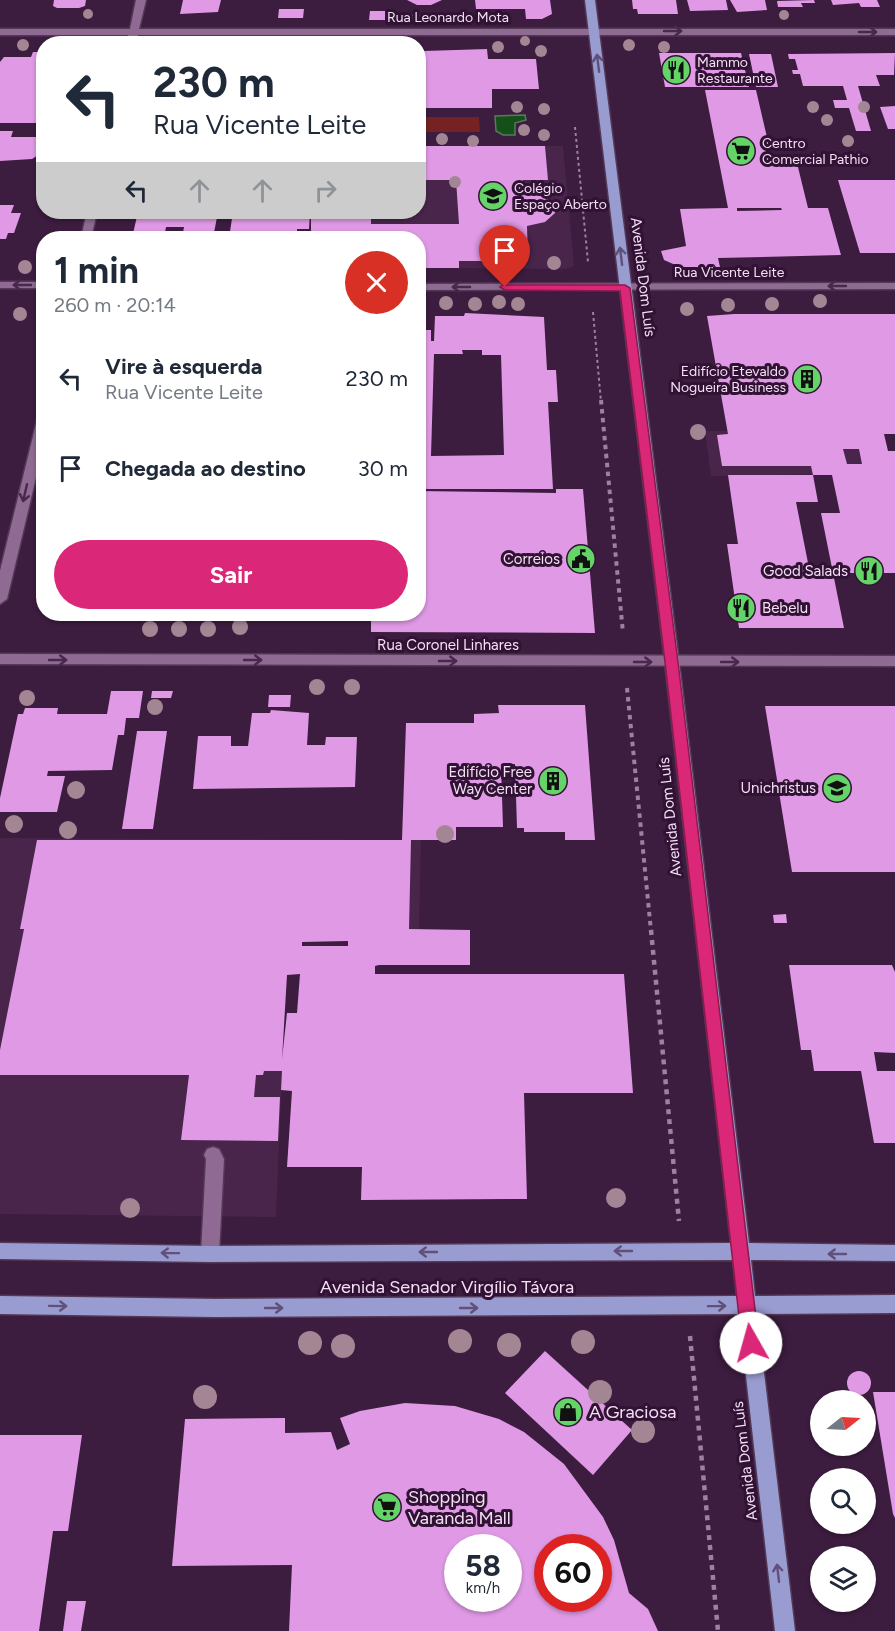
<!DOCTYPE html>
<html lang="pt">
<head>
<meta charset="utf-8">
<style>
	body { margin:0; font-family:Figtree,sans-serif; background:#f2f2f3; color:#1f2937; height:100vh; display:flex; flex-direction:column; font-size:22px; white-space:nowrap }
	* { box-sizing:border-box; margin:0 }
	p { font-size:20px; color:#747a83 }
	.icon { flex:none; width:33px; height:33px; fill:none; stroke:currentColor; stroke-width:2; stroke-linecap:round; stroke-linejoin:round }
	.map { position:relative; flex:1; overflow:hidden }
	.panel { position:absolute; left:36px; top:231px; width:390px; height:390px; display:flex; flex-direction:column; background:#fff; border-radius:24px; box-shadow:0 2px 4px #0004 }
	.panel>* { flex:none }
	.guide { position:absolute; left:36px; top:36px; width:390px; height:183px; border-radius:24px; box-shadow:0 2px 4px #0004; background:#fff; color:#1f2937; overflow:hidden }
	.needle { width:39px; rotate:72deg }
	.buttons { position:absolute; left:810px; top:1390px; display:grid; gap:12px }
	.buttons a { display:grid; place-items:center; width:66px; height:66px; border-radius:50%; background:#fff; box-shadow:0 2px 4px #0004; font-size:30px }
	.speed { position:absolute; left:444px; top:1534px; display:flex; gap:12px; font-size:30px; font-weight:700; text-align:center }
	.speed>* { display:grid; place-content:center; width:78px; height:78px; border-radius:50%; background:#fff; box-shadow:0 2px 4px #0004; line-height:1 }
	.speed small { font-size:15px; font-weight:400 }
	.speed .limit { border:9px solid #d22; background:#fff; color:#111 }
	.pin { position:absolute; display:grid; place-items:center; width:51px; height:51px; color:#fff; margin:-62px -26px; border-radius:50% 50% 50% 0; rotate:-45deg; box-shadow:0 0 6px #0007 }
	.pin .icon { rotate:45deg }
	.me { position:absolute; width:66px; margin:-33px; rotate:353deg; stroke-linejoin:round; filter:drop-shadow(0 0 4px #0008) }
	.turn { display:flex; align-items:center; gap:21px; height:126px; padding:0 18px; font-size:27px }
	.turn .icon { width:78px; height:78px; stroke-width:2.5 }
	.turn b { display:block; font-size:42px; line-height:51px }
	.lanes { display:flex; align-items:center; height:57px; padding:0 18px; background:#0003; justify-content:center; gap:30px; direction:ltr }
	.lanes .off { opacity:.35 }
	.round { display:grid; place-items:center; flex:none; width:63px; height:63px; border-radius:32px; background:#f2f2f3 }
	.summary { display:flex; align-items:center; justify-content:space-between; height:102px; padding:0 18px }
	h1 { font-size:36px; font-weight:700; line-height:45px }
	.cta { display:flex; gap:12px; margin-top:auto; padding:12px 18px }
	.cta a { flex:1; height:69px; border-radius:36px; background:#db2777; color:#fff; font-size:24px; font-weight:700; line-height:69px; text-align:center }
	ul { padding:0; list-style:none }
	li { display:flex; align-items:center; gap:18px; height:90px; padding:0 18px }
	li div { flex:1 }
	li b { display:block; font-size:22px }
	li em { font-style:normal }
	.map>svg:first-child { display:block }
</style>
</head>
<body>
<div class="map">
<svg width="895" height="1631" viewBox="0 0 895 1631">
	<rect width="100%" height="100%" fill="#3c1c3f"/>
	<g fill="#49254c">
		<polygon points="419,146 563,146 574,266 565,269 419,268 418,238 370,238 371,212 418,212"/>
		<polygon points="705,431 882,431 894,473 711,476"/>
		<polygon points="0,838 421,840 419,932 288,932 276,1217 0,1214"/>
	</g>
	<polygon fill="#742222" points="424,117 479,117 480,132 424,132"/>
	<polygon fill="#154f19" stroke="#587a5b" stroke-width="1.5" points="525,115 526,120 515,123 515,135 503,135 496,131 495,116"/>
	<g fill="#df99e5" fill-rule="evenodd">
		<polygon points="54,0 86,0 85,6 79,8 57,8 53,6"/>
		<polygon points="183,0 221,0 218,12 180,14"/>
		<polygon points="407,0 442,0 431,5 417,5"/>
		<polygon points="475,0 550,0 552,14 542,19 526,19 525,9 476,9"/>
		<polygon points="632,0 676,0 678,14 638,14 637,9 633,9"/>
		<polygon points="687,0 726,0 728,10 690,11"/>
		<polygon points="730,0 765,0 767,10 737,12"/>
		<polygon points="814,0 815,3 801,3 803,7 778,7 777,1"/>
		<polygon points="831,0 877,0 880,7 861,7 859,3 833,5"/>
		<polygon points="279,9 304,9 303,18 278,18"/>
		<polygon points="370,11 385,11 385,20 369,20"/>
		<polygon points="487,49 488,59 536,59 539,89 492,89 492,108 418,108 418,62 423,62 424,51"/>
		<polygon points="33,52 44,52 44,123 0,123 0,62 4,57 31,57"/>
		<polygon points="659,53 741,53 749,87 665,87"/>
		<polygon points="895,53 894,75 876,75 880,86 858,86 871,131 856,131 849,108 835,108 833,100 847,100 843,86 803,86 800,74 793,74 792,70 798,70 795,59 789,59 788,54"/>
		<polygon points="749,54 771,54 778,87 756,87"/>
		<path d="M705,90H756L769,146H765L767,155H795L808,208H828L841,255L718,258L720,267H680L664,260L661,251L686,246L680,209L728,208ZM737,208H781L782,210L737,211Z"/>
		<polygon points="895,106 895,129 888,129 880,107"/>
		<polygon points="0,131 13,131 11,137 43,137 43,152 32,159 0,161"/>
		<polygon points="418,146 545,146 548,180 523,180 524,193 546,197 555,205 555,213 545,222 527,226 528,261 459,261 459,268 418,268 418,238 311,238 311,212 371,212 371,224 459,224 456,180 423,180 423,172 418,172"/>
		<polygon points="838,180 895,180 895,253 860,253"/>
		<polygon points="0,205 14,205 11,213 21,213 14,233 8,233 6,239 0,239"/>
		<polygon points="138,212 218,212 213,238 182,238 184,227 166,227 164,238 132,238"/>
		<polygon points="233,212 310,212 309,229 297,229 297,238 229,238"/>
		<path d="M465,313L544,317L547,370H556L558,402H548L553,489H418V330H431V341H434L435,316H464ZM462,350H482V355H501L504,455L431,456L434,354H463Z"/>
		<path d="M734,314H895V434H884L888,451H895V573H833L821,513H840L832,475H813L811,466H722L717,435L728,434L707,316ZM843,449H859L862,464H847Z"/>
		<polygon points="728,475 813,475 818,502 796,502 810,573 833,573 844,628 739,628 727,544 738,544"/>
		<polygon points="556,489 583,489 595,633 371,632 371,614 418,614 418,491 556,493"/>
		<polygon points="111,691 143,691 139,718 126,718 124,735 118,735 112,770 48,771 47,776 65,776 57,812 0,812 0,798 18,714 23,714 25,708 58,708 57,714 107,714"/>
		<polygon points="152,691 173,691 171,698 151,698"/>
		<polygon points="269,695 291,695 290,707 268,707"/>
		<path d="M498,705H585L595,840H565V832H524V828H517L515,764H501L503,827H456V840H411L409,929L470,930V965H379L375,966V974H624L633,1093H524L527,1199L361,1200L362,1167H287L292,1091L281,1090L282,1071H264L263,1075H256L254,1097H280L278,1141L181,1140L189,1075H0V1050L24,929H20L37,840H402L406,723H474V714L499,713ZM348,941V946H302V942ZM300,974L297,1013H287L282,1059L287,975Z"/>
		<polygon points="765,706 895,706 895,872 792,872"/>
		<polygon points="271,710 309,713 307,745 325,745 326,737 357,737 355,787 193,789 198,736 231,736 231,746 248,746 252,713 270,713"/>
		<polygon points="137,731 167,731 153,829 122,829"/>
		<polygon points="786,914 787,923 774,923 773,915"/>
		<polygon points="789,965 892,965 895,972 895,1053 874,1052 877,1071 895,1071 895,1143 874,1143 861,1071 814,1071 811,1050 801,1050"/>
		<polygon points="545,1351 632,1430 593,1475 505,1393"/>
		<circle cx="859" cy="1383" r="12"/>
		<polygon points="873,1392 895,1392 895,1518 893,1514"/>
		<path d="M405,1403L455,1406L499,1419L524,1432L564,1464L603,1517L614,1540L629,1593L648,1609L658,1631H289L292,1565L172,1566L185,1419L285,1418V1433L331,1432L337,1450L350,1444L340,1418L360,1411ZM458,1548H508V1599H458ZM548,1548H598V1599H548Z"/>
		<polygon points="0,1435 82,1435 68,1531 53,1531 39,1631 0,1631"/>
		<polygon points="67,1601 86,1601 81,1631 63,1631"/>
	</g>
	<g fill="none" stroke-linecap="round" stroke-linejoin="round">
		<g stroke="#543957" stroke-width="3">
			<polygon id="service" points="213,1147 219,1149 224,1159 219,1254 216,1260 210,1262 204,1260 201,1254 206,1159 204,1155 207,1149"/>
		</g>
		<g stroke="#543957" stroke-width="3">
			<g id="minor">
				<polygon points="136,0 146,0 139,29 895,29 895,35 138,35 136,44 126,44 128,35 0,35 0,29 130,29"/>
				<polygon points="87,212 97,212 91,238 81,238"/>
				<rect x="0" y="282" width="44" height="6"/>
				<polygon points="895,283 895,289 418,290 418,284"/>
				<polygon points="44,412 44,444 7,599 0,604 0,571 38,416"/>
				<polygon points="0,654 895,656 895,666 0,664"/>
			</g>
		</g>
		<g stroke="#543957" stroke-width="3">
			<polygon id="primary" points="585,0 595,0 679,662 749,1243 895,1245 895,1261 751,1260 755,1296 895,1295 895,1313 757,1314 795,1631 775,1631 739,1314 215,1317 0,1314 0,1296 215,1299 737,1296 733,1260 210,1262 0,1259 0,1243 210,1246 731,1243 665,662"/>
		</g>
		<g stroke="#9c829e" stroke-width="2" stroke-dasharray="3 3" stroke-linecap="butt">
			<polyline points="575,127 588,262"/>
			<polyline points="593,312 601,402"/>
		</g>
		<g stroke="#9c829e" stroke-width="4" stroke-dasharray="4.5 4.5" stroke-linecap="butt">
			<polyline points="601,400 623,633"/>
			<polyline points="627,688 651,931"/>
		</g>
		<g stroke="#9c829e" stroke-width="4.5" stroke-dasharray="5 5" stroke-linecap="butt">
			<polyline points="651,930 679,1221"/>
			<polyline points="690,1336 718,1631"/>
		</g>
		<use href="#service" fill="#8f6a92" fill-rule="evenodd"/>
		<use href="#minor" fill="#8f6a92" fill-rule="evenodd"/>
		<use href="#primary" fill="#999cd0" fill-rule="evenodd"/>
	</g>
	<g fill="#a38593">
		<circle cx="88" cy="14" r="5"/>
		<circle cx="784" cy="15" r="5"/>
		<circle cx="416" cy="18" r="5"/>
		<circle cx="439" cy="18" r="5"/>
		<circle cx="525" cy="41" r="5"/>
		<circle cx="23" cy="45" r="6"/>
		<circle cx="629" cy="45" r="6"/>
		<circle cx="498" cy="47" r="6"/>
		<circle cx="664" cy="47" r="6"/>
		<circle cx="541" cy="51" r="6"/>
		<circle cx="517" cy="107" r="6"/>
		<circle cx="813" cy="107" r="6"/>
		<circle cx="864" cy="107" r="6"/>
		<circle cx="544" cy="109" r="6"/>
		<circle cx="827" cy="120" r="6"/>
		<circle cx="524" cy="130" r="6"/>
		<circle cx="544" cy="135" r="6"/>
		<circle cx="442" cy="139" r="6"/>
		<circle cx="473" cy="141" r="6"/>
		<circle cx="848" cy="141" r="6"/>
		<circle cx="455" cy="182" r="6"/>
		<circle cx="554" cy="263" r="7"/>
		<circle cx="25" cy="267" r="7"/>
		<circle cx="820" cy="301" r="7"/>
		<circle cx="499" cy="302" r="7"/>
		<circle cx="446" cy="303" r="7"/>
		<circle cx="475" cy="304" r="7"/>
		<circle cx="518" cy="304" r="7"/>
		<circle cx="772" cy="304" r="7"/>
		<circle cx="728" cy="305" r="7"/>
		<circle cx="687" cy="309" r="7"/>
		<circle cx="20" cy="314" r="7"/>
		<circle cx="698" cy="432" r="8"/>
		<circle cx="240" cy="627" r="8"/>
		<circle cx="150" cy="629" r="8"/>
		<circle cx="179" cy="629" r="8"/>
		<circle cx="208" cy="629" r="8"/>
		<circle cx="317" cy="687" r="8"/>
		<circle cx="352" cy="687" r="8"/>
		<circle cx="27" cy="698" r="8"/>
		<circle cx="155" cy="707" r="8"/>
		<circle cx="76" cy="790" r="9"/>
		<circle cx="14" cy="824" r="9"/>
		<circle cx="68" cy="830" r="9"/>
		<circle cx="445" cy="834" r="9"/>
		<circle cx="616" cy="1198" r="10"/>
		<circle cx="130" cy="1208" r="10"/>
		<circle cx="460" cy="1341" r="12"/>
		<circle cx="583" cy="1342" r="12"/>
		<circle cx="310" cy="1343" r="12"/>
		<circle cx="509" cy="1345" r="12"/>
		<circle cx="343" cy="1346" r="12"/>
		<circle cx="600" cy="1392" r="12"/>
		<circle cx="205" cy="1397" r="12"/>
		<circle cx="643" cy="1431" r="12"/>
	</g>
	<defs><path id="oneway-shaft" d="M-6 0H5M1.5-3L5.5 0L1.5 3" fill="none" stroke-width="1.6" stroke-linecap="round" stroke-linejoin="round" transform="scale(1.5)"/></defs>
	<g stroke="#48284c">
		<use href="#oneway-shaft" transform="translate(673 31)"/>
		<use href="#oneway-shaft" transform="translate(868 32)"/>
		<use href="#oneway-shaft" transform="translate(22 285) rotate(-180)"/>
		<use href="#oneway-shaft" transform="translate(837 286) rotate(180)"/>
		<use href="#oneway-shaft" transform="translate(461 287) rotate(-180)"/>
		<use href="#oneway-shaft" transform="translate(25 493) rotate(103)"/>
		<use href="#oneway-shaft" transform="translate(58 660)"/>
		<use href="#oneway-shaft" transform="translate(253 660)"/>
		<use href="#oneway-shaft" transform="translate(448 661)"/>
		<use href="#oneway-shaft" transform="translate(643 662)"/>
		<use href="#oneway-shaft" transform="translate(730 662)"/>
	</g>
	<g stroke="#60507a">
		<use href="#oneway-shaft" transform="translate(598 63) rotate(-97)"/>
		<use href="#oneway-shaft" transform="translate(621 256) rotate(-97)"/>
		<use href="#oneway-shaft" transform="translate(623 1251) rotate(180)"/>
		<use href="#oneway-shaft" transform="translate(428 1252) rotate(180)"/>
		<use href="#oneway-shaft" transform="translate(170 1253) rotate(-179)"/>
		<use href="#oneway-shaft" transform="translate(837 1254) rotate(180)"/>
		<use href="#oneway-shaft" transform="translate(58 1306) rotate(1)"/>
		<use href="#oneway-shaft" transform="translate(717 1306) rotate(-1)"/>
		<use href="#oneway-shaft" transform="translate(274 1308)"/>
		<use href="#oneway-shaft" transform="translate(469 1308)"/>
		<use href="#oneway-shaft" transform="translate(778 1573) rotate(-97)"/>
	</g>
	<polygon fill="#db2777" stroke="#8e194d" stroke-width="1.5" points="502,285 625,285 630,288 678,662 759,1343 757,1349 751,1351 745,1349 742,1343 665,662 620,291 505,290 500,287"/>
	<defs>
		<g id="restaurant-disc" transform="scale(1.5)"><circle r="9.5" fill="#64d468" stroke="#311234"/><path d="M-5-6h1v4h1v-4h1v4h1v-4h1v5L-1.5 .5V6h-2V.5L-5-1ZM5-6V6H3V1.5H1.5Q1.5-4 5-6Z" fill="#111"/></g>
		<g id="supermarket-disc" transform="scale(1.5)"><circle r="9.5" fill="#64d468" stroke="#311234"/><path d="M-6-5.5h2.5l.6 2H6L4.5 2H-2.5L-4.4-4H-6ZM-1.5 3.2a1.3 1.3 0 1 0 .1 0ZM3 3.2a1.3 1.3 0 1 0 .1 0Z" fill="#111"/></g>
		<g id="school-disc" transform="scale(1.5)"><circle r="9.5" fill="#64d468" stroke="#311234"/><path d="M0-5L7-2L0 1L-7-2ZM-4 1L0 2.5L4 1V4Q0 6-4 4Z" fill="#111"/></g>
		<g id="building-disc" transform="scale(1.5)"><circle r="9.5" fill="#64d468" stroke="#311234"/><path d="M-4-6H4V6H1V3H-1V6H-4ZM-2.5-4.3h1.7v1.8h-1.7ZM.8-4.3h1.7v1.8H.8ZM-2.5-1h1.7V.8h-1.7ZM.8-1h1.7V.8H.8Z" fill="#111"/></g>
		<g id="civic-disc" transform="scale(1.5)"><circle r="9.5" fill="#64d468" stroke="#311234"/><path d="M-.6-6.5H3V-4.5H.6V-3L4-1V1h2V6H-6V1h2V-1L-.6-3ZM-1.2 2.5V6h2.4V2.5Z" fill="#111"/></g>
		<g id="university-disc" transform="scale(1.5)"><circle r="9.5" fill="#64d468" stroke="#311234"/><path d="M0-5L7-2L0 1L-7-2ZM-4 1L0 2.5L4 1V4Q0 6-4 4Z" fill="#111"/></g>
		<g id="shop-disc" transform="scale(1.5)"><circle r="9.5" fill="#64d468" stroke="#311234"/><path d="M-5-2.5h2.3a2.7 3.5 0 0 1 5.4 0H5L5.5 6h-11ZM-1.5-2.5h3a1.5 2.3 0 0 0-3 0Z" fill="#111"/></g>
	</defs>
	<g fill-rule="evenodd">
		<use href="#restaurant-disc" x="676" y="70"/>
		<use href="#supermarket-disc" x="741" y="151"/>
		<use href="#school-disc" x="493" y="196"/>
		<use href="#building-disc" x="807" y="379"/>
		<use href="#civic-disc" x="581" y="559"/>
		<use href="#restaurant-disc" x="869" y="571"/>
		<use href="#restaurant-disc" x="741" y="608"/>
		<use href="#building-disc" x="553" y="781"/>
		<use href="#university-disc" x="837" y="788"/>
		<use href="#shop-disc" x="568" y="1412"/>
		<use href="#supermarket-disc" x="387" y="1507"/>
	</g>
	<g text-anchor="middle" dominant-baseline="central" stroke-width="6" stroke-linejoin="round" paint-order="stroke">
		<g font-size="14" fill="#f4dff5" stroke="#311234">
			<text x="448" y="17">Rua Leonardo Mota</text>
			<text x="729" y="272">Rua Vicente Leite</text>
		</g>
		<g font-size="14" fill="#f4dff5" stroke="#311234" text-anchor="start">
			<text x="697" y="62">Mammo<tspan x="697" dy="16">Restaurante</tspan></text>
			<text x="762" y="143">Centro<tspan x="762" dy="16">Comercial Pathio</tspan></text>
			<text x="514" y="188">Colégio<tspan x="514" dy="16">Espaço Aberto</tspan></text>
			<text x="786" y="371" text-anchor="end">Edifício Etevaldo<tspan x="786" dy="16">Nogueira Business</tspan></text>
		</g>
		<g font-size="15" fill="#f4dff5" stroke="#311234">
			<text transform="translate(643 277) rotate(83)">Avenida Dom Luís</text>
			<text x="448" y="645">Rua Coronel Linhares</text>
			<text transform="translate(670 817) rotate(-96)">Avenida Dom Luís</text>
			<text transform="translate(745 1461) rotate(-97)">Avenida Dom Luís</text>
		</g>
		<g font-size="15" fill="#f4dff5" stroke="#311234" text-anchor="end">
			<text x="560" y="559">Correios</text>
			<text x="848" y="571">Good Salads</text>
			<text x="762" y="608" text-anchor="start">Bebelu</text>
			<text x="532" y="772">Edifício Free<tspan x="532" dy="17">Way Center</tspan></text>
			<text x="816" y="788">Unichristus</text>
		</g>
		<g font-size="18" fill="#f4dff5" stroke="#311234">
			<text x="447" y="1287">Avenida Senador Virgílio Távora</text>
		</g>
		<g font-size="18" fill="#f4dff5" stroke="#311234" text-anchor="start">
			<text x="589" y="1412">A Graciosa</text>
			<text x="408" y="1497">Shopping<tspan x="408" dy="21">Varanda Mall</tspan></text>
		</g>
	</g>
</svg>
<div class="buttons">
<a><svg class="needle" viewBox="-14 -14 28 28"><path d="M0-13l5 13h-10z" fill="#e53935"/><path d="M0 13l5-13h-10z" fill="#747a83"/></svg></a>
<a><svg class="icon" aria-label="search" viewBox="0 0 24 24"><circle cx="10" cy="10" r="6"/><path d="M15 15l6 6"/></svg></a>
<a><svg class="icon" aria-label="layers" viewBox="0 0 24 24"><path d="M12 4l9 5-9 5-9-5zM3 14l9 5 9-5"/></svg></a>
</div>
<div class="speed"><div>58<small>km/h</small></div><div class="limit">60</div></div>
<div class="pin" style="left:505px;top:287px;background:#d93025"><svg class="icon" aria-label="arrive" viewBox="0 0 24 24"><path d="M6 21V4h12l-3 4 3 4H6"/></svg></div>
<svg class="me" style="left:751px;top:1343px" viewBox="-20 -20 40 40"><circle r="19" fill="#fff"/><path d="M0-13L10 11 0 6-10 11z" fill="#db2777"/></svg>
<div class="guide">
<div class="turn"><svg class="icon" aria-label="left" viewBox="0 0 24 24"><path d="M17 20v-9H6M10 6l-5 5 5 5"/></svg><div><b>230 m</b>Rua Vicente Leite</div></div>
<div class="lanes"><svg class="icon" aria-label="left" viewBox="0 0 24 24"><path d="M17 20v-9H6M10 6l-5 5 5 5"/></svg><svg class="icon off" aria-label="ahead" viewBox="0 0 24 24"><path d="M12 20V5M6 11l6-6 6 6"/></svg><svg class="icon off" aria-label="ahead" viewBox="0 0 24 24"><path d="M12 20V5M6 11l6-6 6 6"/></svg><svg class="icon off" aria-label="right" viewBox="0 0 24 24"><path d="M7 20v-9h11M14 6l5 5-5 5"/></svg></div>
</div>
<section class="panel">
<div class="summary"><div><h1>1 min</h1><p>260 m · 20:14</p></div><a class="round" style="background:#d93025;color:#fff"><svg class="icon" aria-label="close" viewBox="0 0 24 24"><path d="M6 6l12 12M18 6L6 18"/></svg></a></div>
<ul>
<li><svg class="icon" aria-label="left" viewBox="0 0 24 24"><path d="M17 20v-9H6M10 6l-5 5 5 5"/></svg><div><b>Vire à esquerda</b><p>Rua Vicente Leite</p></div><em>230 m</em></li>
<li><svg class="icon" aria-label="arrive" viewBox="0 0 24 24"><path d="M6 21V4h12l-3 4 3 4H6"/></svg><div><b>Chegada ao destino</b></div><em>30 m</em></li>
</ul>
<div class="cta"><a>Sair</a></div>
</section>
</div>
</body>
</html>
